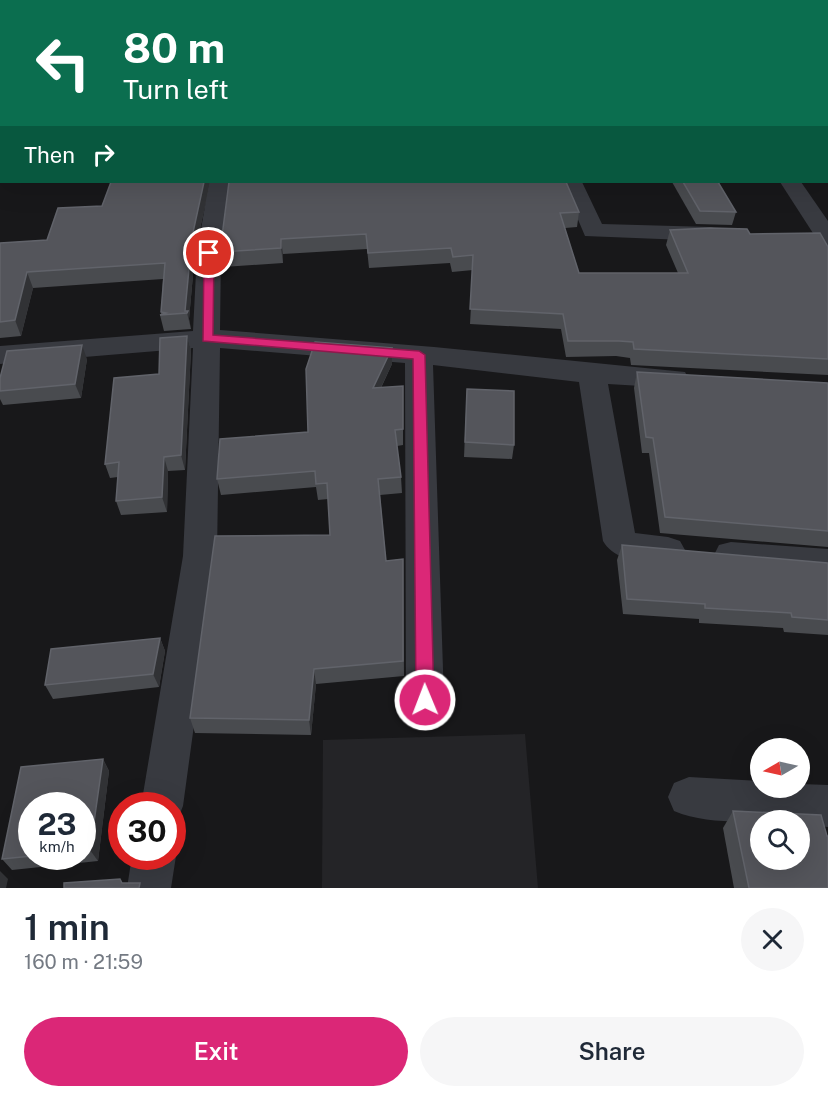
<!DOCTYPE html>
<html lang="en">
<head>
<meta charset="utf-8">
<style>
	body { margin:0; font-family:"Public Sans",sans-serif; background:#f6f6f7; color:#1f2937; height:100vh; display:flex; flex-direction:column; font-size:22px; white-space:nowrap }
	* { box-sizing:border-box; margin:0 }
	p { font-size:20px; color:#747a83 }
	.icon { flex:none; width:33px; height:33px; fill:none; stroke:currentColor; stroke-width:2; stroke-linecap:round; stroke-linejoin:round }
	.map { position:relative; height:888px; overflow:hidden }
	.sheet { display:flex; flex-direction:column; background:#fff; flex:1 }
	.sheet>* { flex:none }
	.hud { position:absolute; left:0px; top:0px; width:828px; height:183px; box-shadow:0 6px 24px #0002; background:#0b6e4f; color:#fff; overflow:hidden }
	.needle { width:39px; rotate:261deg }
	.buttons { position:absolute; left:750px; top:738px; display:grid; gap:12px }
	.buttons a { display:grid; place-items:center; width:60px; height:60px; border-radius:50%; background:#fff; box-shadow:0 6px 24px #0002; font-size:30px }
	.speed { position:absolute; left:18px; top:792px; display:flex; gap:12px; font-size:30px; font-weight:700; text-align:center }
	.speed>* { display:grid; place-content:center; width:78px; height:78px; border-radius:50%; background:#fff; box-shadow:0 6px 24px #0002; line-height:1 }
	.speed small { font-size:15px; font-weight:400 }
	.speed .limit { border:9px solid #d22; background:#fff; color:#111 }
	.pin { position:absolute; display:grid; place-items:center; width:51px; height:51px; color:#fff; margin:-26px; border:3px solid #fff; border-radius:50%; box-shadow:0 2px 6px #0007 }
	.me { position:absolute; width:66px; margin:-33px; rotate:359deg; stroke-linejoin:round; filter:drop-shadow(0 0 4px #0008) }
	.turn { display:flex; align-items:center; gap:21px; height:126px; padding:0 24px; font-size:27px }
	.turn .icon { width:78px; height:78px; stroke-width:2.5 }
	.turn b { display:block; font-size:42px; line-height:51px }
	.then { display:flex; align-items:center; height:57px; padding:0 24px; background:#0003; gap:12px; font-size:22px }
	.round { display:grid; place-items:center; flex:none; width:63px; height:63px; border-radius:32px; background:#f6f6f7 }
	.summary { display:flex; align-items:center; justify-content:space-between; height:102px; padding:0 24px }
	h1 { font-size:36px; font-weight:600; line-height:45px }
	.button { display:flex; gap:12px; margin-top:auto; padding:12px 24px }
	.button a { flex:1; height:69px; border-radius:36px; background:#db2777; color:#fff; font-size:24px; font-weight:600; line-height:69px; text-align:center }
	.button a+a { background:#f6f6f7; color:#1f2937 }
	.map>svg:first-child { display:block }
</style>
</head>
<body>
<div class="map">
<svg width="828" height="888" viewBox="0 0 828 888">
	<rect width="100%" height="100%" fill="#18181a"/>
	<polygon fill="#242427" points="525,734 538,888 322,888 323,740"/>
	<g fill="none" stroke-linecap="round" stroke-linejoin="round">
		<g fill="#383a40" fill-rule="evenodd">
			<path d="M209,182H231L221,253L220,330L434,347L685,372L689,379L685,386L675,388L608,384L635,533L668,537L680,541L685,550L680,559C657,567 616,564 603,541L579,382L433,365L444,700L438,712L425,717L412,712L406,700L405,363L220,348L217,556L183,806L177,821L172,822V806H141L183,556L193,348L0,364V346L193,331L197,253Z"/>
			<polygon points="562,182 582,182 602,224 710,227 718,229 722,234 718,239 710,241 585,236"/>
			<polygon points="780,182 801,182 828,221 828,246 820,244"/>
			<polygon points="731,542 828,549 828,577 731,568 719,565 714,555 719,545"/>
			<path d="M689,777L760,781V788H800V784L828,785V827L800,825V820C761,820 712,827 674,811L668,797L674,783Z"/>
			<polygon points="172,849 176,856 171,888 127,888 132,856 172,856"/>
		</g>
	</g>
	<g fill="#494b4f" fill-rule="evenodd">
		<polygon points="0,0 110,0 109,2 2,2 2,180 0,180"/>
		<polygon points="697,0 828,0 828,182 826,181 826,2 699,2"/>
		<polygon points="111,182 210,182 195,253 189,319 191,329 164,331 160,315 161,315 161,312 163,279 33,288 21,336 0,338 0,243 47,240 102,206"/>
		<polygon points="229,182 579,212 577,227 565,228 579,273 678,273 666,245 670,230 750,234 828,247 828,375 631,365 630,358 616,356 566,357 561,329 470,324 473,270 452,272 450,263 369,268 367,249 283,254 283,263 223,267 220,252"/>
		<polygon points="672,182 718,182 736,212 732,225 696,224"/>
		<polygon points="187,336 191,350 185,470 168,471 167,512 121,515 116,501 118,477 110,478 105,464 159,374"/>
		<polygon points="392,348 392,364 381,388 403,386 403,445 397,446 401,477 402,493 380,495 386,561 403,559 404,676 316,684 311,735 195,733 190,718 330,535 328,499 318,500 316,487 221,495 217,479 308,432"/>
		<polygon points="87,359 81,398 3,405 0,399 0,391"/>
		<polygon points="637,372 828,383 828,547 660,533 649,453 642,453 634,388"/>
		<polygon points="467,389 514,445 512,459 464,457"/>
		<polygon points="622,545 828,563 828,635 784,632 783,628 699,623 699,619 623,614 617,560"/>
		<polygon points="160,638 165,651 159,687 53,699 45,685"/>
		<path d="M103,759L109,771L98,861L12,870L2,859ZM82,806V856H32Z"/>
		<polygon points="733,811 827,836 828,888 734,888 723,828"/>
	</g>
	<g fill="#313235">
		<polygon points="98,0 110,0 109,2 97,2"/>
		<polygon points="204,182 210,182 195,253 189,319 191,329 187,313 185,311 192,237"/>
		<polygon points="281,239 283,254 283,263 281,248"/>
		<polygon points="27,272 33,288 21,336 15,320"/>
		<polygon points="187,336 191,350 185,470 181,455"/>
		<polygon points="82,345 87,359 81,398 75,384"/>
		<polygon points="392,348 392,364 373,404 373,388"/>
		<polygon points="164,457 168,471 167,512 162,497"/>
		<polygon points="160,638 165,651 159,687 153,674"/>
		<polygon points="314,669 316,684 311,735 309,720"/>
		<polygon points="103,759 109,771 98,861 90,850"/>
		<polygon points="0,871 8,879 6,888 0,888"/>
	</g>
	<g fill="#54555b" stroke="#61636a" stroke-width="1.5" fill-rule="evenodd">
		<polygon points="0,0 98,0 97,2 2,2 2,159 0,159"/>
		<polygon points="157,0 604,0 605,2 156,2"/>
		<polygon points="712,0 828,0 828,166 826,167 826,2 714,2"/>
		<polygon points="111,182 204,182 192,237 185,311 188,311 187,313 160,315 166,313 161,312 165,263 27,272 15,320 0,322 0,243 47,240 58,208 102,206"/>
		<polygon points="229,182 566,182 579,212 560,213 579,273 688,273 670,230 711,228 747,229 750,234 820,233 828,247 828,359 634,349 633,342 619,341 568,341 563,314 470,309 473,255 453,257 451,248 368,253 366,234 281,239 281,248 220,252"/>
		<polygon points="683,182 718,182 736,212 700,211"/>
		<polygon points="187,336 181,455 164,457 162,497 116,501 119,462 105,464 114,378 159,374 160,338"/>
		<polygon points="315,342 392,348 373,388 403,386 403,429 395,430 401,477 378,479 386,561 403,559 403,661 314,669 309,720 190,718 215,536 330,535 327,483 316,484 315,471 217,479 220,439 308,432 306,369"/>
		<polygon points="82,345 75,384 0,391 0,378 7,351"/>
		<polygon points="637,372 828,383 828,531 665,517 653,438 646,437"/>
		<polygon points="467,389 514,391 514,445 465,442"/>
		<polygon points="622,545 828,563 828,620 792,617 791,613 705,608 705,604 627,599"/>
		<polygon points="160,638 153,674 45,685 51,649"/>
		<polygon points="103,759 90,850 82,851 82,806 32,806 32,856 2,859 21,767"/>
		<path d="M733,811L821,815L827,836H828V888H749ZM760,820H800V860H760Z"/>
		<polygon points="120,879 122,883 140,883 139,888 64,888 64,883"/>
	</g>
	<polygon fill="#db2777" stroke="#8e194d" stroke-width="1.5" points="209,249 214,253 213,335 419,351 425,355 434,700 431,705 425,708 419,705 416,700 413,359 203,341 204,253"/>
</svg>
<div class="buttons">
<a><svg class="needle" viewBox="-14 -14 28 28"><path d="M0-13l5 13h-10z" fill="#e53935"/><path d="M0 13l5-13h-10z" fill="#747a83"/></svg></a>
<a><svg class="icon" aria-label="search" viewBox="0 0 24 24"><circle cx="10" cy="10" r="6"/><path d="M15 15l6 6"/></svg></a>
</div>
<div class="speed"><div>23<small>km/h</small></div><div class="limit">30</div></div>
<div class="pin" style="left:209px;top:253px;background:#d93025"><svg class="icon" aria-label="arrive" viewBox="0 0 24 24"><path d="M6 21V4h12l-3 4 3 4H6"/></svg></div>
<svg class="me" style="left:425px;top:700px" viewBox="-20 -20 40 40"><circle r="17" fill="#db2777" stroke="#fff" stroke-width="3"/><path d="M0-11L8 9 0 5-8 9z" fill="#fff"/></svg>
<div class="hud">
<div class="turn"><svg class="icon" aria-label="left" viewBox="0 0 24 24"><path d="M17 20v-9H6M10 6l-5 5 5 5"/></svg><div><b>80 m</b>Turn left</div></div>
<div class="then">Then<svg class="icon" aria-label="right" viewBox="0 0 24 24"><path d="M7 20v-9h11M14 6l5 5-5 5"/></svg></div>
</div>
</div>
<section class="sheet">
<div class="summary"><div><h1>1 min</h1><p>160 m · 21:59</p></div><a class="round"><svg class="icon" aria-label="close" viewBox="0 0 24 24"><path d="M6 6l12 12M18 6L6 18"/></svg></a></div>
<div class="button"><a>Exit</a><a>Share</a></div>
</section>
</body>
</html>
